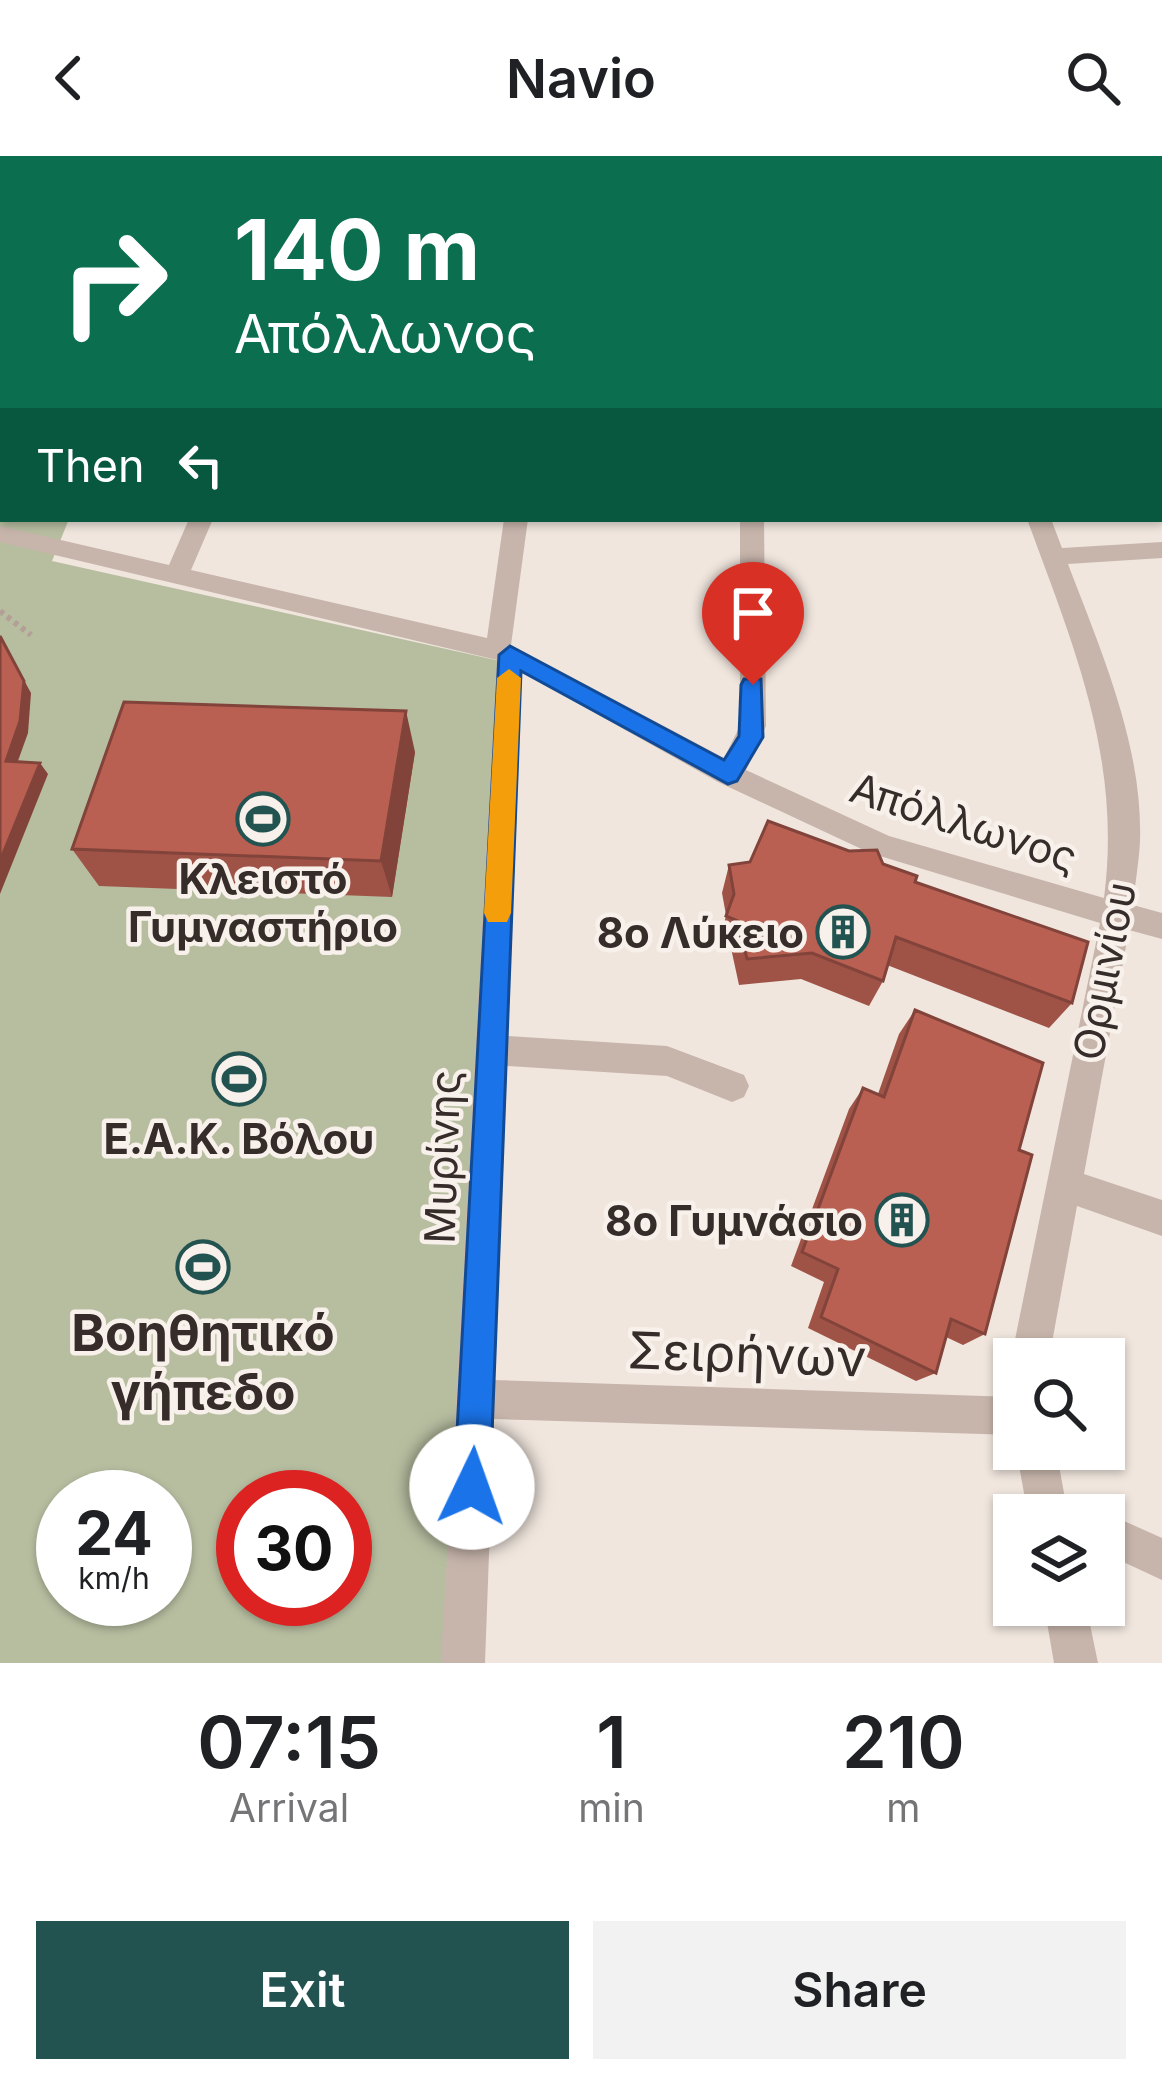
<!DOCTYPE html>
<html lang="en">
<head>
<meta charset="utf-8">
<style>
	body { margin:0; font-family:Inter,sans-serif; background:#f2f2f2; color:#202124; height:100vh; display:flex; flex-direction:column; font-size:45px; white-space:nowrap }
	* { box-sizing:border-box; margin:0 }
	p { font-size:39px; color:#757577 }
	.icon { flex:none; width:66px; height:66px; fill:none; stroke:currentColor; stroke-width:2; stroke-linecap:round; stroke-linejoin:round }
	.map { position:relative; height:1507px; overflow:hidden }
	.details { display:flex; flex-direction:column; background:#fff; flex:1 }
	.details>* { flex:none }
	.banner { position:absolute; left:0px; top:0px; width:1164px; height:366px; box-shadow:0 3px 9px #0004; background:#0b6e4f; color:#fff; overflow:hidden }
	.fabs { position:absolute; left:993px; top:1182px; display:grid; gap:24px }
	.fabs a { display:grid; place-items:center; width:132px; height:132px; border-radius:0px; background:#fff; box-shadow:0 3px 9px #0004; font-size:60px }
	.speed { position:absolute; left:36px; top:1314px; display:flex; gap:24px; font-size:60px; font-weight:700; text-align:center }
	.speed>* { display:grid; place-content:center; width:156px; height:156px; border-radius:50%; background:#fff; box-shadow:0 3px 9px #0004; line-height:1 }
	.speed small { font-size:30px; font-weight:400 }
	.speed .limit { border:18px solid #d22; background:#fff; color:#111 }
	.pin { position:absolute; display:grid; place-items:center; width:102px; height:102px; color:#fff; margin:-123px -51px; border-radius:50% 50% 50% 0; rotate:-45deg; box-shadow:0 0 12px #0007 }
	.pin .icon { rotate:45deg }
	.me { position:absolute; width:132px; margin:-66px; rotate:3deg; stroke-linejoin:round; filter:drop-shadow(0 0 9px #0008) }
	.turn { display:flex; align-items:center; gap:42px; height:252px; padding:0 36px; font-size:54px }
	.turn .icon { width:156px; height:156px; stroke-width:2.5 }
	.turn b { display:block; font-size:84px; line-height:102px }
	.then { display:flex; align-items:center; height:114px; padding:0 36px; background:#0003; gap:24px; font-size:45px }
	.eta { display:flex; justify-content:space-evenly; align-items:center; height:204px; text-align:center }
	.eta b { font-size:72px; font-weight:600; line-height:84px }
	.primary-button { display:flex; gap:24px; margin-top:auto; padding:24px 36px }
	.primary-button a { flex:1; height:138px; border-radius:0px; background:#235351; color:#fff; font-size:48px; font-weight:600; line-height:138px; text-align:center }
	.primary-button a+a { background:#f2f2f2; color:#202124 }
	header { display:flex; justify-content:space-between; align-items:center; height:156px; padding:0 36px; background:#fff; font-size:54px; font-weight:600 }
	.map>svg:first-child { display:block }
</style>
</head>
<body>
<header><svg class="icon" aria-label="back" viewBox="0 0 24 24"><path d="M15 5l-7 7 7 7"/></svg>Navio<svg class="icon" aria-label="search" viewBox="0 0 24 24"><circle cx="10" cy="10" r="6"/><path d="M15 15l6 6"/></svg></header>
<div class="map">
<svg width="1162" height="1507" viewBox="0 0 1162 1507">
	<rect width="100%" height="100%" fill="#f0e6de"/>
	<path fill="#b7bea0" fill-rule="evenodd" d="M0,133L3,363H69L52,405L500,505L447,1507H0ZM63,1341H165V1443H63ZM243,1341H345V1443H243Z"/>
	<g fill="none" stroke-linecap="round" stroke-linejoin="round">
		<polyline stroke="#b39f96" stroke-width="6" stroke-dasharray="4.5 4.5" stroke-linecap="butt" points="0,455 31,479"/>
		<g fill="#c7b5ab" fill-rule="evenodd">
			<rect x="313" y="0" width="16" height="3"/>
			<polygon points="929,0 945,0 946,3 930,3"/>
			<polygon points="1120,0 1136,0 1137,3 1121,3"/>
			<polygon points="1161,99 1162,100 1162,115 1161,114"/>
			<rect x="0" y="120" width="3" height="12"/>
			<rect x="1161" y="194" width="1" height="12"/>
			<path d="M189,363H213L191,414L487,482L504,363H528L511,489L724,602L740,570V363H764L766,570L746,614L889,680L1104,742C1122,603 1074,491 1027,363H1051L1062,392L1162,386V402L1068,408C1101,495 1143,590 1140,685C1139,706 1135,728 1133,749L1162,757V783L1129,774L1084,1018L1162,1044V1080L1077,1050L1049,1203H1014V1210L1011,1203L1100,767L870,697L718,626L522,516L508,880L667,890L744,919L749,930L744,941L732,946L667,920L507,910L495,1224L1014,1241V1279L494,1263L485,1507H441L497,504L0,386V370L169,409Z"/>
			<polygon points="1016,1293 1056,1293 1068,1359 1028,1359"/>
			<polygon points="1104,1356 1162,1382 1162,1424 1104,1397 1104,1359 1096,1359"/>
			<polygon points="1044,1449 1086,1449 1098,1507 1054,1507"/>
		</g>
		<g stroke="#76625c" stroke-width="30">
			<polyline points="54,3 56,0"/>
			<polyline points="0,75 3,71"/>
		</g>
	</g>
	<g fill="#9f5347">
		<polygon points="415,596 392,741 99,730 72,693"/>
		<polygon points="883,708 915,726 1072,847 1049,872 887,809 883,825 869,850 801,823 739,829 731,792 720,787 726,759 722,737 729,709"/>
		<polygon points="915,854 1019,994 985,1178 963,1189 946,1181 936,1217 916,1225 808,1172 824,1126 791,1110 849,953 863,932 878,938 899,878"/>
	</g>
	<g fill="#82433a">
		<polygon points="0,480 31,537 28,577 14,616 6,605"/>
		<polygon points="406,555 415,596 392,741 381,705"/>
		<polygon points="40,607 48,618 0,738 0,705"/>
	</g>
	<g fill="#b96053" stroke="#82433a" stroke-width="3">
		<polygon points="0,480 24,525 20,565 6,605 40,607 0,705"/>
		<polygon points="124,546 406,555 381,705 72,693"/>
		<polygon points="768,665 849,695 877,694 883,708 917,720 915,726 1088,786 1072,847 896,781 883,825 812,797 747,803 738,765 726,760 734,738 729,709 750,706"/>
		<polygon points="915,854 1043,907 1019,994 1032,999 985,1178 951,1163 936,1217 821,1161 838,1113 802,1096 863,932 884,941"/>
	</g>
	<polygon fill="#1a73e8" stroke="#114b97" stroke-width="3" points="510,490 724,604 739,580 741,529 744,523 761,523 763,581 737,625 728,628 521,515 490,1331 485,1344 472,1350 459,1344 454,1331 499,499"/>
	<polygon fill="#f59e0b" points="509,513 521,522 511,757 507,766 488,766 484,757 497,522"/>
	<defs>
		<g id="stadium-ring" transform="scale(2.7)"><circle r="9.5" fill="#f8f0ea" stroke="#235351" stroke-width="1.5"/><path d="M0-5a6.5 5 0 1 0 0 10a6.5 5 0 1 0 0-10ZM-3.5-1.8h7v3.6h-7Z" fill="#235351"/></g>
		<g id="building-ring" transform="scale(2.7)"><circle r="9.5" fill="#f8f0ea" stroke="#235351" stroke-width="1.5"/><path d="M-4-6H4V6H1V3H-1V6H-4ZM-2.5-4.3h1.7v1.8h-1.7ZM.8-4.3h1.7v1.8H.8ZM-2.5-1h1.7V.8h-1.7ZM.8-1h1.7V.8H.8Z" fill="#235351"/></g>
	</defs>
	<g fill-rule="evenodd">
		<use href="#stadium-ring" x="263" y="663"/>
		<use href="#building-ring" x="843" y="776"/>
		<use href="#stadium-ring" x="239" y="923"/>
		<use href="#building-ring" x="902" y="1064"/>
		<use href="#stadium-ring" x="203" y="1111"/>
	</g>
	<g text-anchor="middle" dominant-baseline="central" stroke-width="9" stroke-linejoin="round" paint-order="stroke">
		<g font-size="42" fill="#362c2a" stroke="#f8f0ea">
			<text transform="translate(964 666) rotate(18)">Απόλλωνος</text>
			<text transform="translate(1104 815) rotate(-79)">Ορμινίου</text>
			<text transform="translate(442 1001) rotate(-88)">Μυρίνης</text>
		</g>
		<g font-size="42" font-weight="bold" fill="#362c2a" stroke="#f8f0ea">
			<text x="263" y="722">Κλειστό<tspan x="263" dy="48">Γυμναστήριο</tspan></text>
			<text x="804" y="776" text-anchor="end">8ο Λύκειο</text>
			<text x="239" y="982">Ε.Α.Κ. Βόλου</text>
			<text x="863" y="1064" text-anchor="end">8ο Γυμνάσιο</text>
		</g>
		<g font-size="51" font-weight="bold" fill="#362c2a" stroke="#f8f0ea">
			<text x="203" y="1176">Βοηθητικό<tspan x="203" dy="59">γήπεδο</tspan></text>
		</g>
		<g font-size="51" fill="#362c2a" stroke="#f8f0ea">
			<text transform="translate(747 1198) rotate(2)">Σειρήνων</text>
		</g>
	</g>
</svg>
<div class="fabs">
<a><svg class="icon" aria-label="search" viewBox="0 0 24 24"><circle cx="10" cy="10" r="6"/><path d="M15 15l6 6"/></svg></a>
<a><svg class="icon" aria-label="layers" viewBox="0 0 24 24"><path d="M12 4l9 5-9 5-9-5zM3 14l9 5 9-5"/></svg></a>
</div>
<div class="speed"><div>24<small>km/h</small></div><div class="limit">30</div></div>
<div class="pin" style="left:753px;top:529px;background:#d93025"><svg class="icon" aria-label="arrive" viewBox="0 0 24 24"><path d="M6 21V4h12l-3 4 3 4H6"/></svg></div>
<svg class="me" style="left:472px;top:1331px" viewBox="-20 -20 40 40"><circle r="19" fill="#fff"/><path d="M0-13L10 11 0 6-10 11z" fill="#1a73e8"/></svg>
<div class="banner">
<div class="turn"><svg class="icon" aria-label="right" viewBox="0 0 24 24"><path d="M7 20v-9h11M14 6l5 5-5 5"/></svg><div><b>140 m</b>Απόλλωνος</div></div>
<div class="then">Then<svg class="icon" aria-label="left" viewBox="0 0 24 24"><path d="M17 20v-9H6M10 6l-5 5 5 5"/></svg></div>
</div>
</div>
<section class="details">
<div class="eta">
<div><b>07:15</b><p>Arrival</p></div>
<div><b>1</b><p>min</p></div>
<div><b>210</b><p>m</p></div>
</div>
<div class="primary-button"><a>Exit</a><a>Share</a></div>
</section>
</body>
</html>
